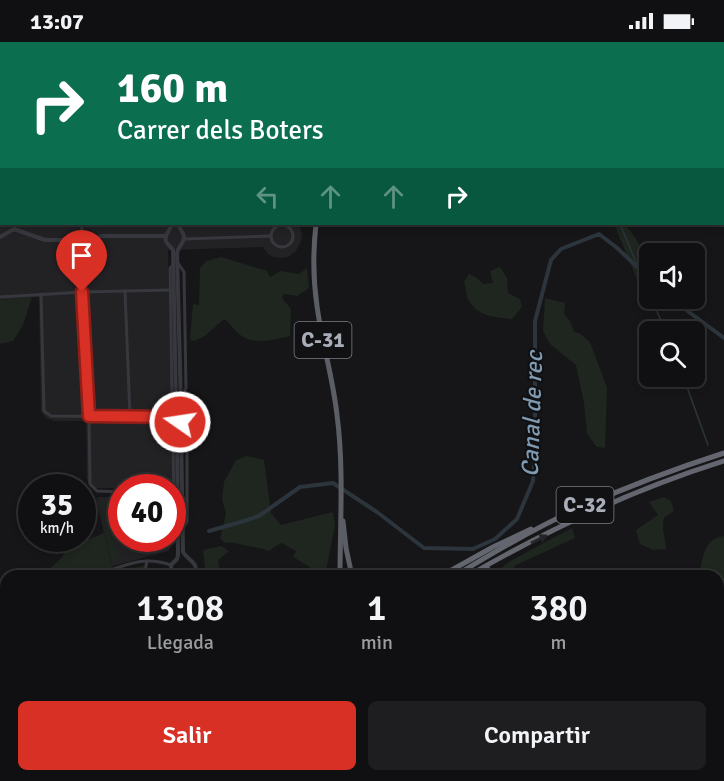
<!DOCTYPE html>
<html lang="es">
<head>
<meta charset="utf-8">
<style>
	body { margin:0; font-family:Signika,sans-serif; background:#1e1e20; color:#f1f3f6; height:100vh; display:flex; flex-direction:column; font-size:22px; white-space:nowrap }
	* { box-sizing:border-box; margin:0 }
	p { font-size:20px; color:#9c9d9f }
	.icon { flex:none; width:33px; height:33px; fill:none; stroke:currentColor; stroke-width:2; stroke-linecap:round; stroke-linejoin:round }
	.map { position:relative; flex:1; overflow:hidden }
	.sheet { position:absolute; left:0px; top:528px; width:724px; height:212px; display:flex; flex-direction:column; background:#101012; border-radius:18px 18px 0 0; box-shadow:0 3px 9px #0003,0 0 0 2px #303032 }
	.sheet>* { flex:none }
	.banner { position:absolute; left:0px; top:0px; width:724px; height:183px; box-shadow:0 3px 9px #0003,0 0 0 2px #303032; background:#0b6e4f; color:#fff; overflow:hidden }
	.controls { position:absolute; left:639px; top:201px; display:grid; gap:12px }
	.controls a { display:grid; place-items:center; width:66px; height:66px; border-radius:9px; background:#101012; box-shadow:0 3px 9px #0003,0 0 0 2px #303032; font-size:30px }
	.speed { position:absolute; left:18px; top:432px; display:flex; gap:12px; font-size:30px; font-weight:700; text-align:center }
	.speed>* { display:grid; place-content:center; width:78px; height:78px; border-radius:50%; background:#101012; box-shadow:0 3px 9px #0003,0 0 0 2px #303032; line-height:1 }
	.speed small { font-size:15px; font-weight:400 }
	.speed .limit { border:9px solid #d22; background:#fff; color:#111 }
	.pin { position:absolute; display:grid; place-items:center; width:51px; height:51px; color:#fff; margin:-62px -26px; border-radius:50% 50% 50% 0; rotate:-45deg; box-shadow:0 0 6px #0007 }
	.pin .icon { rotate:45deg }
	.me { position:absolute; width:66px; margin:-33px; rotate:283deg; stroke-linejoin:round; filter:drop-shadow(0 0 4px #0008) }
	.turn { display:flex; align-items:center; gap:21px; height:126px; padding:0 18px; font-size:27px }
	.turn .icon { width:78px; height:78px; stroke-width:2.5 }
	.turn b { display:block; font-size:42px; line-height:51px }
	.lanes { display:flex; align-items:center; height:57px; padding:0 18px; background:#0003; justify-content:center; gap:30px; direction:ltr }
	.lanes .off { opacity:.35 }
	.eta { display:flex; justify-content:space-evenly; align-items:center; height:102px; text-align:center }
	.eta b { font-size:36px; font-weight:600; line-height:42px }
	.primary-button { display:flex; gap:12px; margin-top:auto; padding:12px 18px }
	.primary-button a { flex:1; height:69px; border-radius:9px; background:#d93025; color:#fff; font-size:24px; font-weight:600; line-height:69px; text-align:center }
	.primary-button a+a { background:#1e1e20; color:#f1f3f6 }
	.status { display:flex; justify-content:space-between; align-items:center; height:42px; padding:0 30px; background:#101012; direction:ltr }
	.status svg { height:16px; fill:currentColor }
	.map>svg:first-child { display:block }
</style>
</head>
<body>
<div class="status"><b>13:07</b><svg viewBox="0 0 49 12"><path d="M0 12V9h3v3zM5 12V6h3v6zM10 12V3h3v9zM15 12V0h3v12zM26 1h20v11H26zM47 4h2v5h-2z"/></svg></div>
<div class="map">
<svg width="724" height="739" viewBox="0 0 724 739">
	<rect width="100%" height="100%" fill="#161618"/>
	<g fill="#222225">
		<polygon points="0,143 1,143 2,182 296,182 300,186 302,192 301,199 298,205 295,210 288,215 283,216 273,215 268,212 263,205 168,208 173,447 172,446 91,446 87,437 86,379 54,379 46,376 41,369 39,255 0,258"/>
		<polygon points="98,455 121,455 122,496 171,497 171,504 169,509 112,524 96,458"/>
	</g>
	<g fill="#1e261f">
		<polygon points="614,182 625,182 636,197 649,222 649,237 638,240"/>
		<path d="M221,215L267,229L270,235L281,229L299,232L307,226L309,246L297,254L284,252L282,256L291,267L290,294C273,298 252,304 238,291C233,287 230,281 224,277L205,294L194,299L190,297L193,262L199,263L200,226L206,219Z"/>
		<path d="M500,225L507,236L508,251L520,257L522,265L512,277C495,275 479,275 469,259C466,254 466,246 464,240L469,232L477,236L483,242L493,241L490,229Z"/>
		<polygon points="32,255 23,283 13,299 0,302 0,258"/>
		<polygon points="545,256 565,261 564,272 570,279 574,290 579,291 590,300 607,346 605,406 597,405 587,392 584,361 576,323 550,302 543,289"/>
		<path d="M247,414L264,418L271,471L281,483L333,470L335,483L325,534H311L312,532L310,525L293,515L296,509L282,501L276,504L269,509C261,506 255,505 247,504C237,502 237,500 226,501L220,497L226,471L222,458L224,440L236,418Z"/>
		<path d="M664,455L671,459L674,469C673,469 666,475 665,475C660,484 666,497 666,507L653,508L640,502L636,488L658,473L649,460Z"/>
		<polygon points="112,457 114,479 122,479 121,489 114,492 119,517 112,518 99,458"/>
		<polygon points="572,486 575,496 516,523 508,534 490,534 512,518"/>
		<polygon points="104,491 111,521 115,532 145,523 141,534 27,534 27,532 50,527 62,515 71,500 89,497"/>
		<path d="M724,494V598L719,597L718,534H699C703,516 703,497 724,494Z"/>
		<polygon points="221,504 229,509 218,518 220,534 206,534 203,508"/>
		<polygon points="724,620 724,739 323,739 324,734 718,734 718,623"/>
		<polygon points="107,734 205,734 212,739 107,739 105,737"/>
	</g>
	<g fill="none" stroke-linecap="round" stroke-linejoin="round">
		<g stroke="#2c353c" stroke-width="1.5">
			<polyline points="320,0 333,2"/>
			<polyline points="575,0 577,2"/>
			<polyline points="620,182 650,254"/>
			<polyline points="651,256 666,290"/>
			<polyline points="683,334 708,403"/>
		</g>
		<g stroke="#2c353c" stroke-width="4">
			<polyline points="670,256 724,296"/>
			<polyline points="209,489 241,480 259,474 300,445 333,441 377,470 424,506 473,507 495,497 517,477 533,439 535,407 535,279 551,218 561,207 599,192 616,205 650,237"/>
		</g>
		<g stroke="#37383d" stroke-width="3">
			<polyline points="499,0 513,2"/>
			<polyline points="5,2 5,0"/>
			<polyline points="89,2 90,0"/>
			<polyline points="287,2 287,0"/>
			<polyline points="0,8 1,0"/>
			<polyline points="0,21 2,18"/>
			<polyline points="723,23 724,23"/>
			<polyline points="0,147 2,147"/>
			<polyline points="82,182 81,205 89,374 90,442 97,449 122,450"/>
			<circle cx="282" cy="194" r="11"/>
			<polyline points="184,197 271,194"/>
			<polyline points="178,221 184,230 186,346 182,355"/>
			<polyline points="173,223 170,226 172,353 175,356"/>
			<polyline points="125,249 130,374"/>
			<polyline points="41,252 44,369 51,374 172,375"/>
			<polyline points="0,255 83,250 170,248"/>
			<polyline points="183,370 191,373"/>
			<polyline points="176,396 173,400 174,465 177,468"/>
			<polyline points="181,396 187,404 187,480 183,486"/>
			<path d="M107,534L111,528C133,520 148,515 171,523"/>
			<polyline points="144,534 147,519"/>
			<polyline points="0,586 6,586"/>
			<polyline points="0,632 6,636"/>
			<polyline points="0,677 6,680"/>
		</g>
		<g stroke="#37383d" stroke-width="4">
			<polyline points="169,0 169,2"/>
			<polyline points="174,0 174,2"/>
			<path d="M178,182C179,186 183,190 184,194C185,200 178,205 177,211L181,364L185,375L181,388L183,510C189,520 199,519 195,534"/>
			<polyline points="0,195 14,187 45,198 82,198 102,194 166,194"/>
			<path d="M171,534V523L177,517L178,513L177,388L172,375L176,363L173,208C171,205 169,204 167,201C162,194 171,188 172,182"/>
			<polyline points="0,735 6,732"/>
		</g>
		<g stroke="#5b5e65" stroke-width="5">
			<polyline points="368,2 368,0"/>
			<path d="M316,182C313,209 313,237 317,264C322,301 333,336 337,373C344,426 340,480 340,534"/>
			<polyline points="343,479 346,506 352,534"/>
		</g>
		<g stroke="#63666e" stroke-width="5">
			<polyline points="441,534 493,505 531,487"/>
			<path d="M455,534C494,510 535,486 577,467C624,446 674,427 724,411"/>
			<path d="M468,534C549,487 635,447 724,419"/>
			<polyline points="477,534 488,527"/>
			<polyline points="122,734 122,739"/>
			<polyline points="128,734 128,739"/>
			<polyline points="209,739 214,734"/>
			<polyline points="219,739 224,734"/>
			<polyline points="238,739 247,734"/>
			<polyline points="266,739 268,734"/>
		</g>
		<polyline stroke="#63666e" stroke-width="5" points="198,739 202,734"/>
	</g>
	<defs><path id="oneway-solid" d="M-6-.8H1V-3.2L6.5 0L1 3.2V.8H-6Z" transform="scale(1.5)"/></defs>
	<use fill="#26262a" href="#oneway-solid" transform="translate(539 497) rotate(-26)"/>
	<g fill="none" stroke-linecap="round" stroke-linejoin="round">
		<g stroke="#8d1f18" stroke-width="15">
			<polyline id="route" points="82,250 89,374 172,375 174,378 180,380"/>
		</g>
		<use href="#route" stroke="#d93025" stroke-width="10"/>
	</g>
	<g text-anchor="middle" dominant-baseline="central" stroke-width="4.5" stroke-linejoin="round" paint-order="stroke">
		<g fill="#111113" stroke="#7b7e86" stroke-width="1.5">
			<rect x="294.5" y="280" width="57" height="36" rx="4.5"/>
			<rect x="556.5" y="445" width="57" height="36" rx="4.5"/>
		</g>
		<g font-size="21" font-weight="bold" fill="#a8adb8">
			<text x="323" y="298">C-31</text>
			<text x="585" y="463">C-32</text>
		</g>
		<g font-size="24" font-style="italic" fill="#7f9bb3" stroke="#111113">
			<text transform="translate(532 372) rotate(-88)">Canal de rec</text>
		</g>
	</g>
</svg>
<div class="controls">
<a><svg class="icon" aria-label="sound" viewBox="0 0 24 24"><path d="M4 9h4l5-4v14l-5-4H4zM17 9q2 3 0 6"/></svg></a>
<a><svg class="icon" aria-label="search" viewBox="0 0 24 24"><circle cx="10" cy="10" r="6"/><path d="M15 15l6 6"/></svg></a>
</div>
<div class="speed"><div>35<small>km/h</small></div><div class="limit">40</div></div>
<div class="pin" style="left:82px;top:250px;background:#d93025"><svg class="icon" aria-label="arrive" viewBox="0 0 24 24"><path d="M6 21V4h12l-3 4 3 4H6"/></svg></div>
<svg class="me" style="left:180px;top:380px" viewBox="-20 -20 40 40"><circle r="17" fill="#d93025" stroke="#fff" stroke-width="3"/><path d="M0-11L8 9 0 5-8 9z" fill="#fff"/></svg>
<div class="banner">
<div class="turn"><svg class="icon" aria-label="right" viewBox="0 0 24 24"><path d="M7 20v-9h11M14 6l5 5-5 5"/></svg><div><b>160 m</b>Carrer dels Boters</div></div>
<div class="lanes"><svg class="icon off" aria-label="left" viewBox="0 0 24 24"><path d="M17 20v-9H6M10 6l-5 5 5 5"/></svg><svg class="icon off" aria-label="ahead" viewBox="0 0 24 24"><path d="M12 20V5M6 11l6-6 6 6"/></svg><svg class="icon off" aria-label="ahead" viewBox="0 0 24 24"><path d="M12 20V5M6 11l6-6 6 6"/></svg><svg class="icon" aria-label="right" viewBox="0 0 24 24"><path d="M7 20v-9h11M14 6l5 5-5 5"/></svg></div>
</div>
<section class="sheet">
<div class="eta">
<div><b>13:08</b><p>Llegada</p></div>
<div><b>1</b><p>min</p></div>
<div><b>380</b><p>m</p></div>
</div>
<div class="primary-button"><a>Salir</a><a>Compartir</a></div>
</section>
</div>
</body>
</html>
